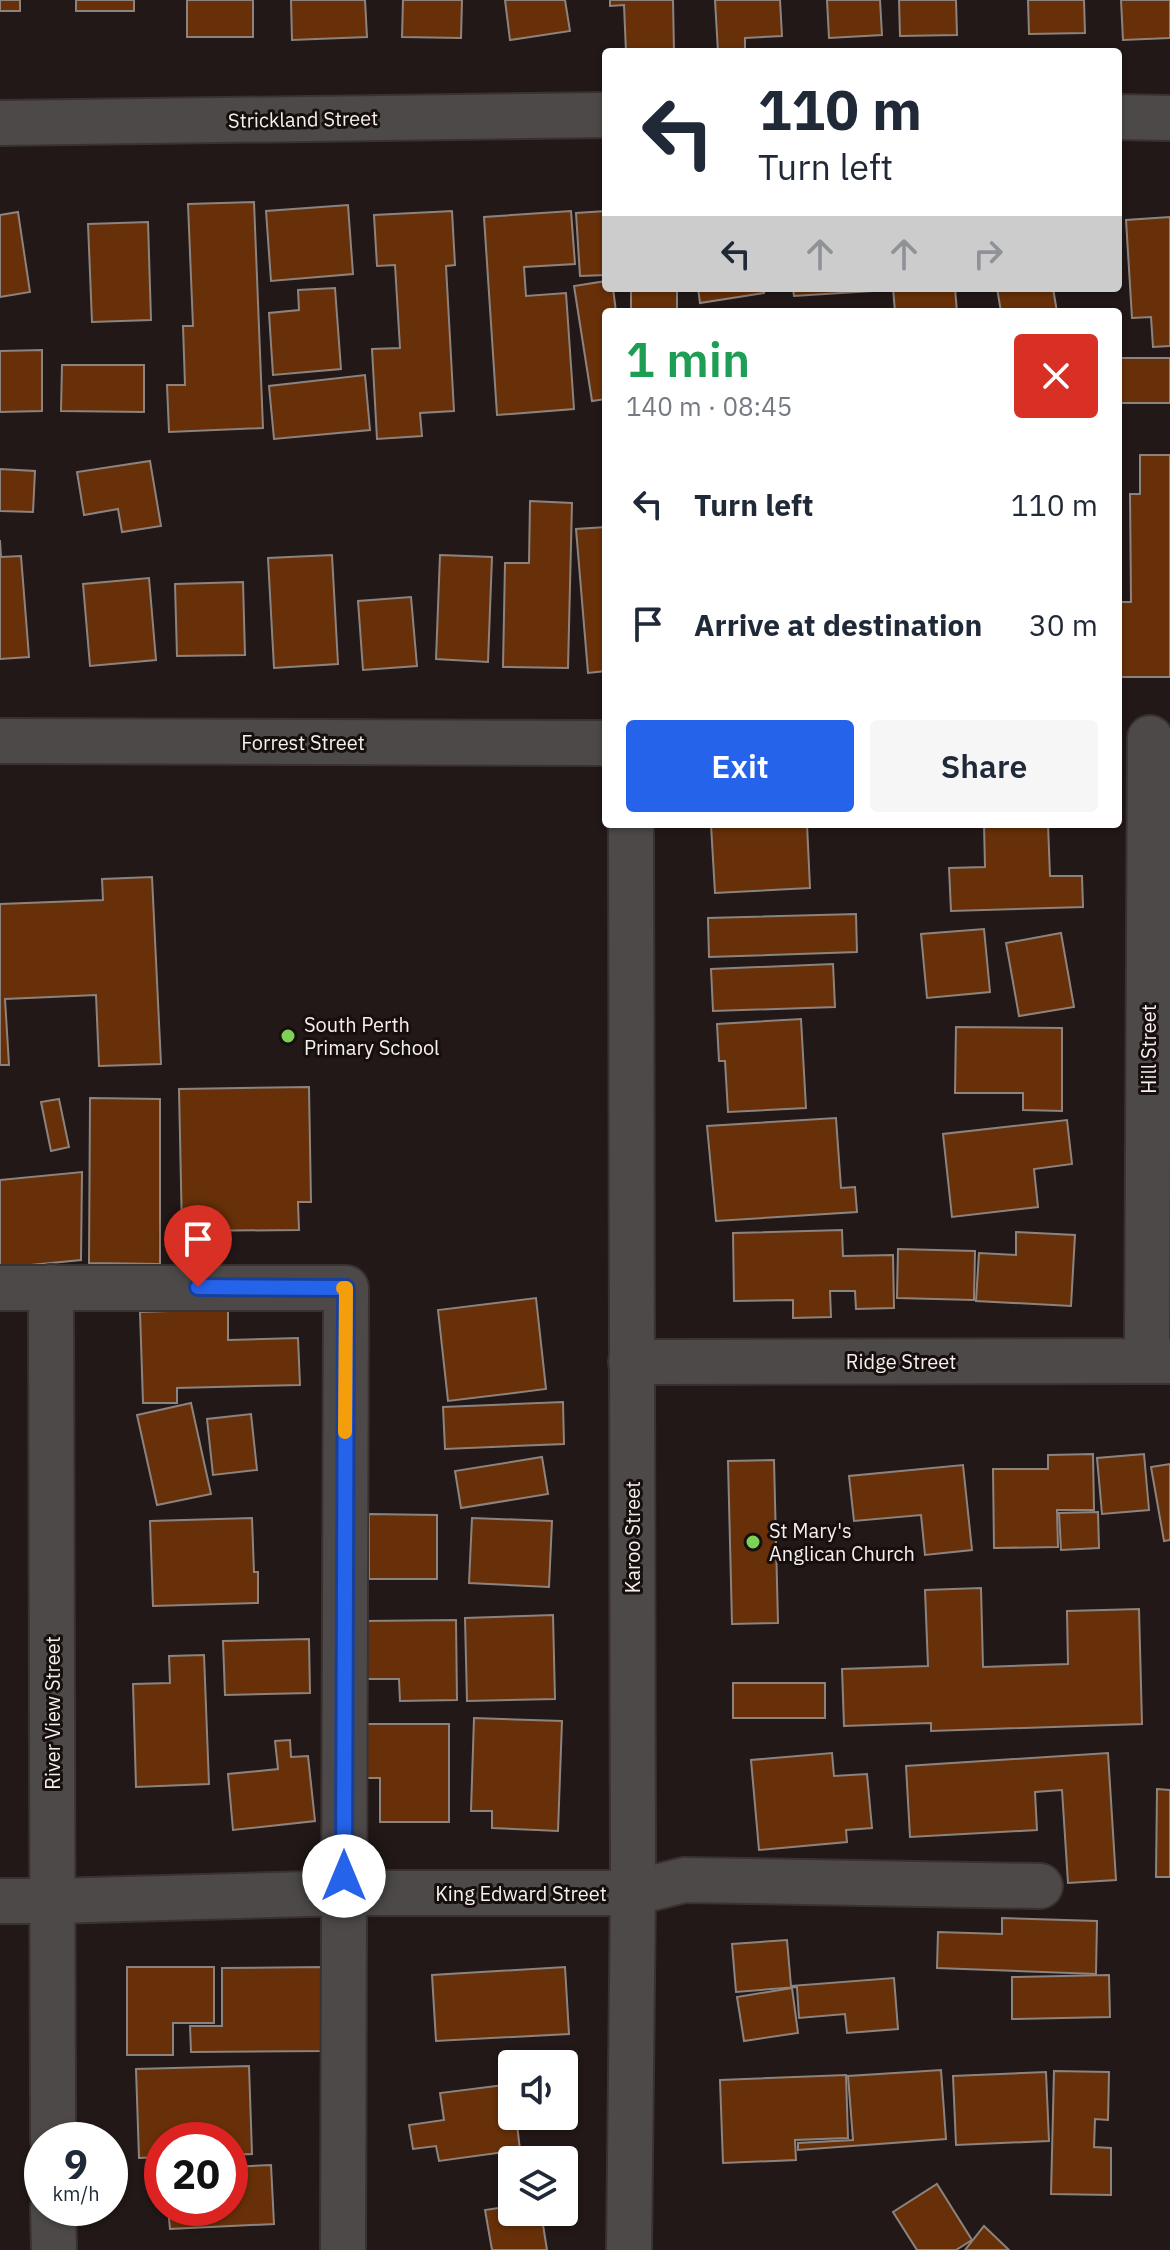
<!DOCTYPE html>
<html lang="en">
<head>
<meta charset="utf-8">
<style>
	body { margin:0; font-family:"IBM Plex Sans",sans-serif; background:#f6f6f7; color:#1f2937; height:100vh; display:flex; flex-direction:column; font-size:30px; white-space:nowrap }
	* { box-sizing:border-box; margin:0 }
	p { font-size:26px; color:#747a83 }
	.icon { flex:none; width:44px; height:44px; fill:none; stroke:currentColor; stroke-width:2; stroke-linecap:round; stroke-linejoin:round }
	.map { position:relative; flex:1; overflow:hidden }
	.side { position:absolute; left:602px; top:308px; width:520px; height:520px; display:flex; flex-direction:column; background:#fff; border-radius:8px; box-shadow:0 2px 6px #0004 }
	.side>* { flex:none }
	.top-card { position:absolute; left:602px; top:48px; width:520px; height:244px; border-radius:8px; box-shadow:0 2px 6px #0004; background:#fff; color:#1f2937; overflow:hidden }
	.controls { position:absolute; left:498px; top:2050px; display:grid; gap:16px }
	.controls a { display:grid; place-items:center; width:80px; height:80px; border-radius:8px; background:#fff; box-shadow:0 2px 6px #0004; font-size:40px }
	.speed { position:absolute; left:24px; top:2122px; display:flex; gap:16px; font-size:40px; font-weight:700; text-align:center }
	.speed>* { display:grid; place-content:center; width:104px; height:104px; border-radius:50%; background:#fff; box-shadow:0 2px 6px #0004; line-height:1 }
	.speed small { font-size:20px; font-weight:400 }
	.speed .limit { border:12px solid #d22; background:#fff; color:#111 }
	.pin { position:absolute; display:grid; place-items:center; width:68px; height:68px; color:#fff; margin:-82px -34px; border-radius:50% 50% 50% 0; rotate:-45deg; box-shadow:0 0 8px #0007 }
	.pin .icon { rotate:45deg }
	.me { position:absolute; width:88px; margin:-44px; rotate:0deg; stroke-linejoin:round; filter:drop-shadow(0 0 6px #0008) }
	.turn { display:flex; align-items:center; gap:28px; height:168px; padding:0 24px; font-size:36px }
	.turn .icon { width:104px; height:104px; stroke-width:2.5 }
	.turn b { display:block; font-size:56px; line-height:68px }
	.lanes { display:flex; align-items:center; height:76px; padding:0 24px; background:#0003; justify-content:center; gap:40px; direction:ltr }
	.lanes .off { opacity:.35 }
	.round { display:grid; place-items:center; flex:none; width:84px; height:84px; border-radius:8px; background:#f6f6f7 }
	.overview { display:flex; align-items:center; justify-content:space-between; height:136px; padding:0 24px }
	h1 { font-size:48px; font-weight:600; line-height:60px; color:#1e9e55 }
	.cta { display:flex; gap:16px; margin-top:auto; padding:16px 24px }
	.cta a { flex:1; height:92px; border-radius:8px; background:#2563eb; color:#fff; font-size:32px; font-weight:600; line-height:92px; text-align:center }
	.cta a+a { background:#f6f6f7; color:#1f2937 }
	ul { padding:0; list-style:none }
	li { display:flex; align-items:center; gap:24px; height:120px; padding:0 24px }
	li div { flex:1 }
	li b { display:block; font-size:30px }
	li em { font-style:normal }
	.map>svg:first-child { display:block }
</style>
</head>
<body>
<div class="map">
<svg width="1170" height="2250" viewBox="0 0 1170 2250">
	<rect width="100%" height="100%" fill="#211817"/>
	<g fill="#673009" stroke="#8d837e" stroke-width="2">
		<rect x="0" y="0" width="20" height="11"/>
		<rect x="76" y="0" width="58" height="11"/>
		<rect x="187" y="0" width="66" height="37"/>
		<polygon points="291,0 365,0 367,37 292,40"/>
		<polygon points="403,0 462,0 461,38 402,37"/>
		<polygon points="505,0 565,0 570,31 510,40"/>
		<polygon points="610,0 673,0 674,52 626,52 624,5 610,6"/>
		<polygon points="715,0 780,0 782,36 745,38 745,52 718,52"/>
		<polygon points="827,0 880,0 882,35 829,38"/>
		<polygon points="899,0 956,0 957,35 900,36"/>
		<polygon points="1028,0 1084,0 1085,33 1029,34"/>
		<polygon points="1121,0 1170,0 1170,38 1123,40"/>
		<polygon points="254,202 263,428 169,432 167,385 185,385 183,326 193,326 188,204"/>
		<polygon points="348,205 353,274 271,281 266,211"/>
		<polygon points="452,211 455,265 446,266 454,411 420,413 422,436 377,439 372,349 400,348 395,265 377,266 374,215"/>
		<polygon points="571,211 575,264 524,267 526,296 566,293 574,409 497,415 484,217"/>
		<polygon points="606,211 606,275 580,276 576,213"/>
		<polygon points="18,212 30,292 0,297 0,215"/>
		<polygon points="1170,217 1170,346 1153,347 1151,317 1132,318 1126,220"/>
		<polygon points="148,222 151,320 92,322 88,224"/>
		<polygon points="606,281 606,288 613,288 616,312 606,312 606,399 592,401 574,286"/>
		<polygon points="335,288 341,369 273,375 269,313 299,310 298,290"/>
		<rect x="631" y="288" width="46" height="24"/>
		<polygon points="698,288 764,288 764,293 700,303"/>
		<polygon points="793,288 872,288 872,291 794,296"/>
		<polygon points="893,288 955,288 957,312 895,312"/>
		<polygon points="997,288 1053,288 1057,312 1001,312"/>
		<polygon points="42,350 42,411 0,412 0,351"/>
		<rect x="1118" y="358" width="52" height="45"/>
		<polygon points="62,365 144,365 144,412 61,411"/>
		<polygon points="365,375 370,430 274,439 269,386"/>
		<polygon points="1140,455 1170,455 1170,677 1118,677 1118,602 1131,602 1130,494 1140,494"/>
		<polygon points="150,461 161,526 122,532 118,509 84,515 77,472"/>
		<polygon points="0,469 35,471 33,512 0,511"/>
		<polygon points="530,501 572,503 568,668 503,667 505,563 529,563"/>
		<polygon points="606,527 606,671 588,673 576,529"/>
		<polygon points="0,540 1,557 21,556 29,657 0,659"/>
		<polygon points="332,555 338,664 274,668 268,558"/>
		<polygon points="440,555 492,557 488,662 436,659"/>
		<polygon points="149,578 156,660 90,666 83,584"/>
		<polygon points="243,582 245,655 177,656 175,584"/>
		<polygon points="411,597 417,666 363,670 358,601"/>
		<polygon points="807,824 810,888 715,893 711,825"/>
		<polygon points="984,824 1048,824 1050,876 1082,876 1083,907 951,911 949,868 985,867"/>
		<polygon points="152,877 161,1064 99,1066 96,995 5,999 9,1065 0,1065 0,904 103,900 102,879"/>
		<polygon points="856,914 857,952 709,957 708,918"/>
		<polygon points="984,929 990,992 927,998 921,934"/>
		<polygon points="1061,933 1074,1007 1019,1016 1006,943"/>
		<polygon points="833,964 835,1007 713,1011 711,969"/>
		<polygon points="801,1019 806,1108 728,1112 725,1061 719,1061 717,1024"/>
		<polygon points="956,1027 1062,1028 1062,1111 1023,1110 1023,1093 955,1093"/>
		<polygon points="309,1087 311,1202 298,1202 299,1230 182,1231 179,1089"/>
		<polygon points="90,1098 160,1099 160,1264 89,1263"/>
		<polygon points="59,1099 69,1147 51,1151 41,1102"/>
		<polygon points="836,1118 841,1188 855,1187 857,1212 716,1221 707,1126"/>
		<polygon points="1067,1120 1072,1164 1034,1169 1038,1207 952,1217 943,1134"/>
		<polygon points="82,1172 81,1260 0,1268 0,1180"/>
		<polygon points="842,1230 843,1256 893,1255 894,1308 856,1309 855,1291 830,1291 831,1317 793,1318 793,1300 734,1301 733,1233"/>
		<polygon points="1016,1232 1075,1235 1071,1306 976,1301 979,1253 1016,1255"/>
		<polygon points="898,1249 975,1251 974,1300 897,1298"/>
		<polygon points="536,1298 546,1389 448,1401 438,1310"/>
		<polygon points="228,1309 228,1340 298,1338 300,1385 177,1388 177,1403 143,1403 140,1312"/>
		<polygon points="563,1402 564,1444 445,1449 443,1407"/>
		<polygon points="191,1403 211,1494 157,1505 137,1415"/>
		<polygon points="251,1414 257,1470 213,1475 207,1419"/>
		<polygon points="1093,1454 1094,1510 1057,1510 1058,1547 994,1548 993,1469 1048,1469 1048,1455"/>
		<polygon points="1144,1454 1149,1510 1102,1514 1097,1458"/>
		<polygon points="542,1457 548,1494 461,1508 455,1471"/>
		<polygon points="774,1460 778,1623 732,1624 728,1461"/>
		<polygon points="1170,1464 1170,1540 1164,1541 1151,1467"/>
		<polygon points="963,1465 972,1550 925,1555 921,1515 854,1521 849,1476"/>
		<polygon points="1098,1512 1099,1548 1061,1550 1059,1513"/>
		<polygon points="369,1514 437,1515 437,1579 369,1579"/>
		<polygon points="252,1518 254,1572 258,1572 258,1603 153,1606 150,1521"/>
		<polygon points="472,1518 552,1521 549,1587 469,1583"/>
		<polygon points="981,1588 983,1667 1068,1664 1067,1611 1139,1609 1142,1724 931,1731 931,1723 844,1726 842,1669 928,1666 925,1590"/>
		<polygon points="553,1615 555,1699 467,1701 465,1618"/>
		<polygon points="456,1620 457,1700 400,1701 399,1679 364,1679 363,1621"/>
		<polygon points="309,1639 310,1693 225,1695 223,1641"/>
		<polygon points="204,1655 209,1784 136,1787 133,1684 170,1683 169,1656"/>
		<rect x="733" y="1683" width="92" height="35"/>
		<polygon points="474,1718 562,1721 558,1831 492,1828 492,1811 471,1811"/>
		<polygon points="361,1724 449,1724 449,1822 380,1822 380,1778 361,1778"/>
		<polygon points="290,1740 291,1757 308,1756 315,1821 233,1830 228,1774 278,1769 275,1741"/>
		<polygon points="832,1753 834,1776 867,1774 872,1828 846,1830 847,1842 759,1850 751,1760"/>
		<polygon points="1108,1753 1116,1880 1068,1883 1062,1790 1035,1792 1037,1830 910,1837 906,1766"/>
		<polygon points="1157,1789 1170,1790 1170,1877 1156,1877"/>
		<polygon points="1002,1918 1097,1921 1096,1974 937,1968 938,1932 1002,1934"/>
		<polygon points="787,1940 791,1986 894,1978 898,2029 847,2033 845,2014 799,2018 797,1987 736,1992 732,1944"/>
		<polygon points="127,1967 214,1967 214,2023 173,2023 173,2055 127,2055"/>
		<polygon points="323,1967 324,2051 191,2052 190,2026 222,2026 222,1968"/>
		<polygon points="565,1967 569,2034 436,2041 432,1975"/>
		<polygon points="1109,1975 1110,2017 1012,2019 1012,1977"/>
		<polygon points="792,1988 798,2033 744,2041 737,1997"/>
		<polygon points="249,2066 252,2154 230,2155 230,2140 162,2140 162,2157 139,2158 136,2069"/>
		<polygon points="941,2070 946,2139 798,2150 798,2143 853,2140 848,2076"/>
		<polygon points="1054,2071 1109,2072 1108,2120 1095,2119 1094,2147 1111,2148 1111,2195 1051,2194"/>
		<polygon points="1046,2072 1049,2141 956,2145 953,2076"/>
		<polygon points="846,2075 848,2138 795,2140 796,2160 723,2163 720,2080"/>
		<polygon points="512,2084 512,2116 516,2116 520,2150 439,2161 436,2146 413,2149 409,2125 444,2120 440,2093"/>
		<polygon points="271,2165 274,2224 170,2229 168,2208 230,2208 230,2167"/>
		<polygon points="937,2184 972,2240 956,2250 917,2250 893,2212"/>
		<polygon points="512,2206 512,2212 541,2212 547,2250 492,2250 485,2210"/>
		<polygon points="984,2226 1009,2250 965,2250"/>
	</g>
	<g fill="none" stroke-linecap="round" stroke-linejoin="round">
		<g stroke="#3a3231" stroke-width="48">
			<g id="minor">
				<polyline points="1118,117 1170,118"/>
				<polyline points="0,123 606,115"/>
				<polyline points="0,741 606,743"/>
				<polyline points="51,1287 53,2140"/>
				<polyline points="0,1288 346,1288 343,2250"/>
				<polyline points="1147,1361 1150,738"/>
				<polyline points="631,1362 1170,1361"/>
				<polyline points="0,1901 53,1901 344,1893 633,1893 684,1880 1040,1886"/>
				<polyline points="53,2208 54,2250"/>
				<polyline points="629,2250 633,1893 631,824"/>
			</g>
		</g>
		<use href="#minor" stroke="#4d4949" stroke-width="44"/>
	</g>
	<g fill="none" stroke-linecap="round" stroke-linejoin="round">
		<g stroke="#184099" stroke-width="20">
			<polyline id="route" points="198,1287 346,1288 344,1876"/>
		</g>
		<use href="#route" stroke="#2563eb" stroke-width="14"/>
		<polyline stroke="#f59e0b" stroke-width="14" points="343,1288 346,1288 345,1432"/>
	</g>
	<g fill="#7dd154" stroke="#170f0e" stroke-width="3">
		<circle cx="288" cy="1036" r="8"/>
		<circle cx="753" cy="1542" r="8"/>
	</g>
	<g text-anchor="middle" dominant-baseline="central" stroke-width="6" stroke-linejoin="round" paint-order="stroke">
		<g font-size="20" fill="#f5efee" stroke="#170f0e">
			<text transform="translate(303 119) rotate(-1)">Strickland Street</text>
			<text x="303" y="742">Forrest Street</text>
			<text transform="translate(1148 1049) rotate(-90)">Hill Street</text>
			<text x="901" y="1361">Ridge Street</text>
			<text transform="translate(632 1537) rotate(-90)">Karoo Street</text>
			<text transform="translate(52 1713) rotate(-90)">River View Street</text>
			<text x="521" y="1893">King Edward Street</text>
		</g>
		<g font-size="20" fill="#f5efee" stroke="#170f0e" text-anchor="start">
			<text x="304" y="1024">South Perth<tspan x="304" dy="23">Primary School</tspan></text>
			<text x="769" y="1530">St Mary's<tspan x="769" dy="23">Anglican Church</tspan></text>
		</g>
	</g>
</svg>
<div class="controls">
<a><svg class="icon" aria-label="sound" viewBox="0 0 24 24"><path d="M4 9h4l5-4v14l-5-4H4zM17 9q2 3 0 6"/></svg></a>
<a><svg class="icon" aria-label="layers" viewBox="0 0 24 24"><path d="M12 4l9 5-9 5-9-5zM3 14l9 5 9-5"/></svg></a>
</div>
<div class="speed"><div>9<small>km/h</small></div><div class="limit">20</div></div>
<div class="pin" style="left:198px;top:1287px;background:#d93025"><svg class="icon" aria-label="arrive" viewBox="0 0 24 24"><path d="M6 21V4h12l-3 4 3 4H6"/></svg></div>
<svg class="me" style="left:344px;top:1876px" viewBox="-20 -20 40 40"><circle r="19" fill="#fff"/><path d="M0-13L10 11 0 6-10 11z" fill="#2563eb"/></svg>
<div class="top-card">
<div class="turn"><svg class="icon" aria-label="left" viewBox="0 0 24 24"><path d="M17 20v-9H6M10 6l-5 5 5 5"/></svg><div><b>110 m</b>Turn left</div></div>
<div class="lanes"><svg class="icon" aria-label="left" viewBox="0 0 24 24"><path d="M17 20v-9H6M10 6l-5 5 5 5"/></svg><svg class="icon off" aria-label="ahead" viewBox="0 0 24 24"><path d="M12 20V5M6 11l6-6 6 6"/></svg><svg class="icon off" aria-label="ahead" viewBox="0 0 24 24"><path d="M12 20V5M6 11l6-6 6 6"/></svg><svg class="icon off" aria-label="right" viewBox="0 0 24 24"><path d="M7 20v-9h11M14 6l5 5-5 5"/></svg></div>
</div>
<section class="side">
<div class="overview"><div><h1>1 min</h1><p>140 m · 08:45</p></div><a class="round" style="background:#d93025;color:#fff"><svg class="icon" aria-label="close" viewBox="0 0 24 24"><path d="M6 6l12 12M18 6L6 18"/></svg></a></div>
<ul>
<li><svg class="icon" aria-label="left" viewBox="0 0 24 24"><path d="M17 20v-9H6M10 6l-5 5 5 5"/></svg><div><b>Turn left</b></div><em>110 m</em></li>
<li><svg class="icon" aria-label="arrive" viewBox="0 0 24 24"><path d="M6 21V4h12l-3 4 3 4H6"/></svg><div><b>Arrive at destination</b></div><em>30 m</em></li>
</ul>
<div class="cta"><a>Exit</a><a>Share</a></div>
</section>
</div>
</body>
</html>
